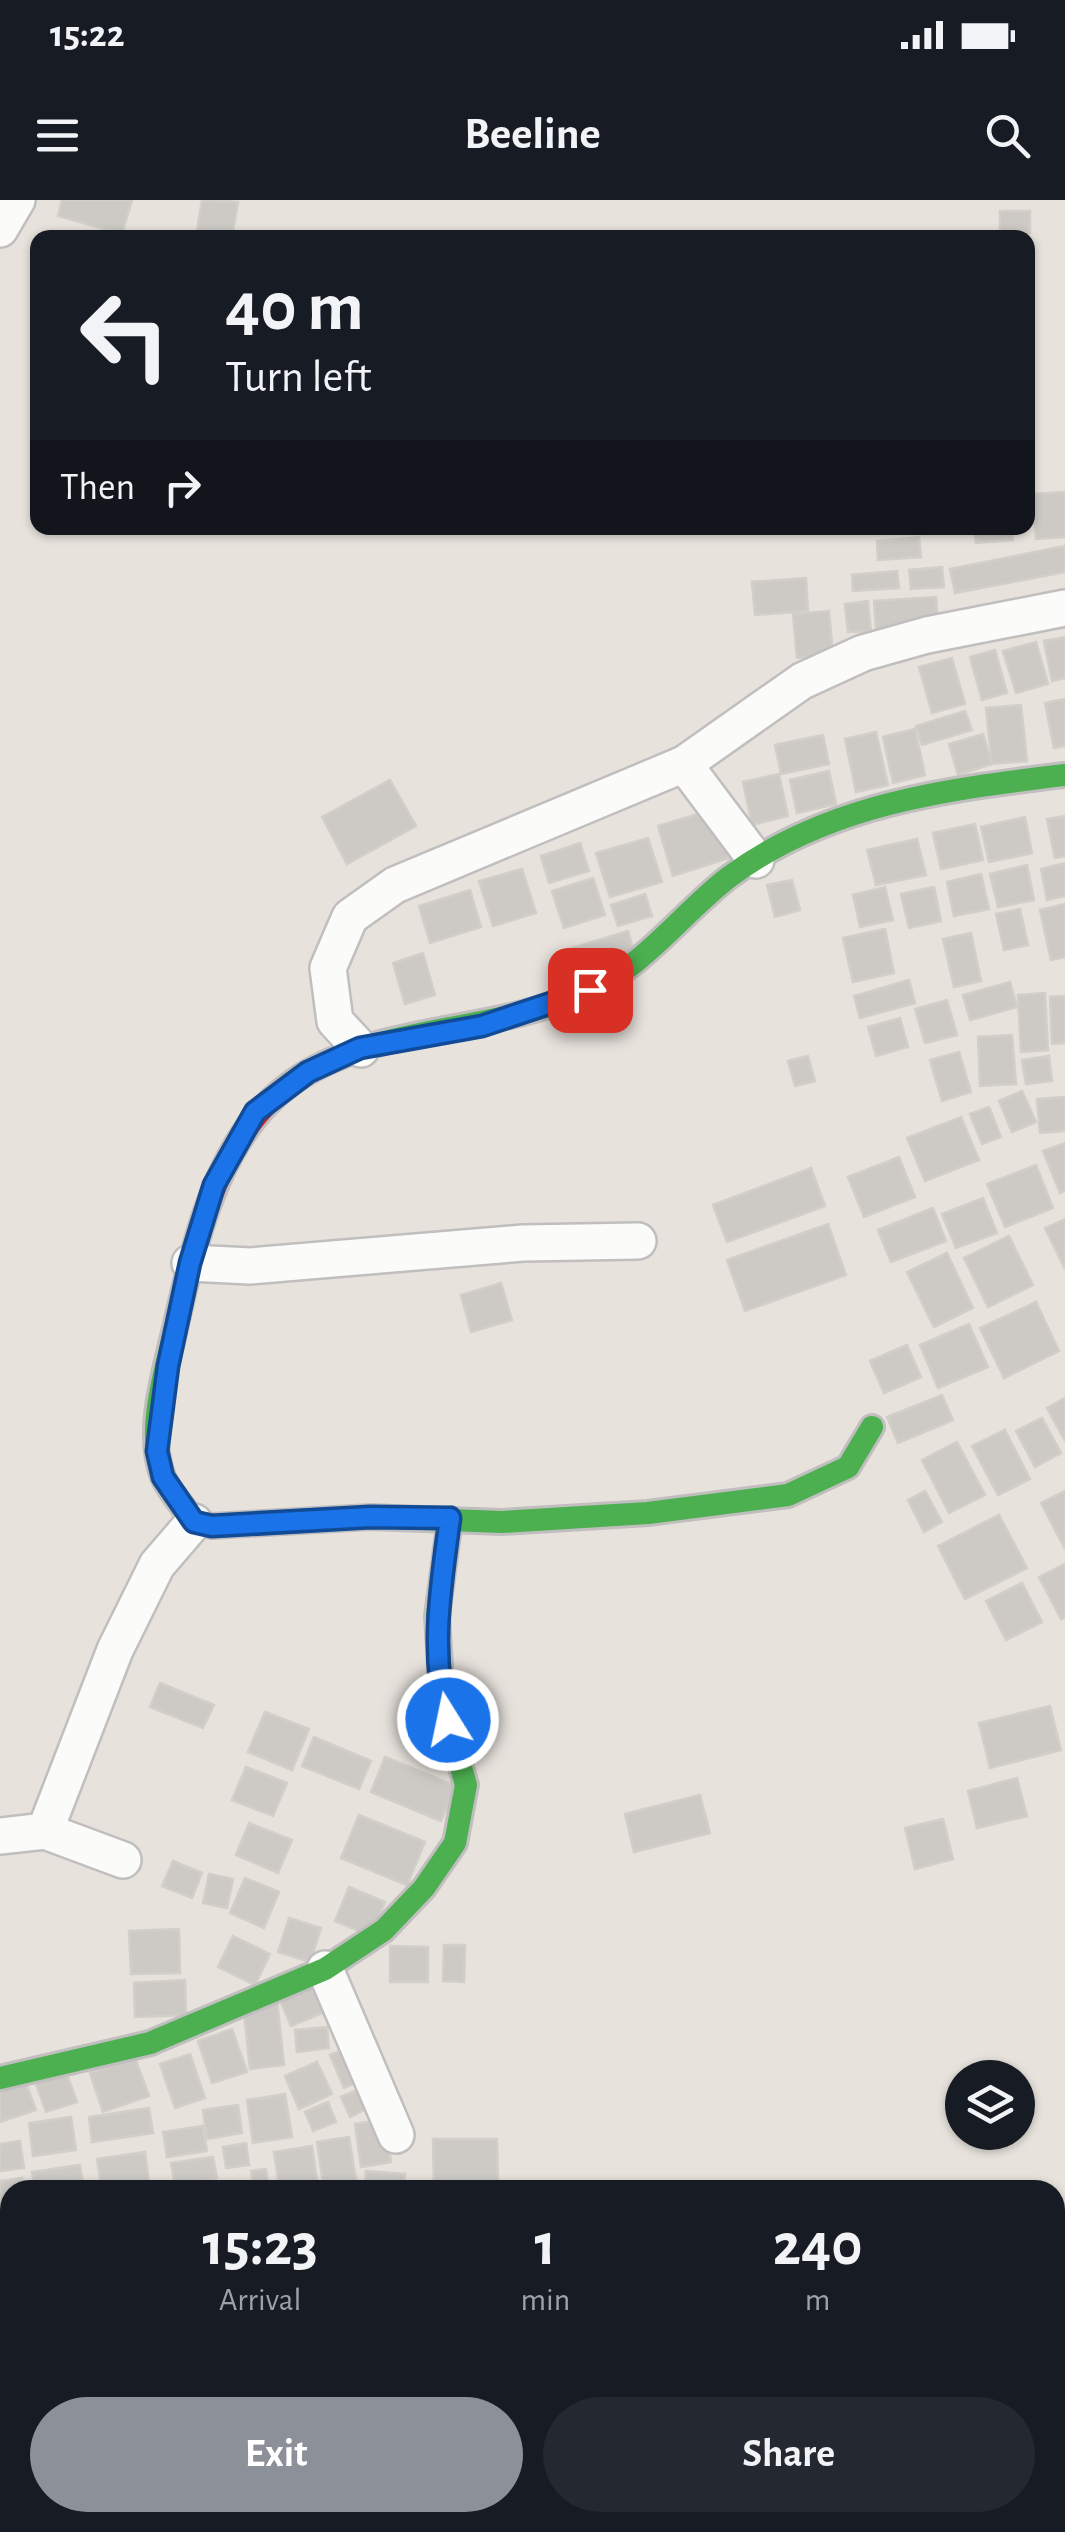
<!DOCTYPE html>
<html lang="en">
<head>
<meta charset="utf-8">
<style>
	body { margin:0; font-family:"Alegreya Sans",sans-serif; background:#242831; color:#f1f3f6; height:100vh; display:flex; flex-direction:column; font-size:38px; white-space:nowrap }
	* { box-sizing:border-box; margin:0 }
	p { font-size:32px; color:#9ea1a6 }
	.icon { flex:none; width:55px; height:55px; fill:none; stroke:currentColor; stroke-width:2; stroke-linecap:round; stroke-linejoin:round }
	.map { position:relative; flex:1; overflow:hidden }
	.panel { position:absolute; left:0px; top:1980px; width:1065px; height:352px; display:flex; flex-direction:column; background:#171b24; border-radius:30px 30px 0 0; box-shadow:0 2px 8px #0004 }
	.panel>* { flex:none }
	.banner { position:absolute; left:30px; top:30px; width:1005px; height:305px; border-radius:20px; box-shadow:0 2px 8px #0004; background:#171b24; color:#f1f3f6; overflow:hidden }
	.fabs { position:absolute; left:945px; top:1860px; display:grid; gap:20px }
	.fabs a { display:grid; place-items:center; width:90px; height:90px; border-radius:50%; background:#171b24; box-shadow:0 2px 8px #0004; font-size:50px }
	.pin { position:absolute; display:grid; place-items:center; width:85px; height:85px; color:#fff; margin:-42px; border-radius:20px; box-shadow:0 5px 15px #0006 }
	.me { position:absolute; width:110px; margin:-55px; rotate:350deg; stroke-linejoin:round; filter:drop-shadow(0 0 8px #0008) }
	.turn { display:flex; align-items:center; gap:35px; height:210px; padding:0 30px; font-size:45px }
	.turn .icon { width:130px; height:130px; stroke-width:2.5 }
	.turn b { display:block; font-size:70px; line-height:85px }
	.then { display:flex; align-items:center; height:95px; padding:0 30px; background:#0003; gap:20px; font-size:38px }
	.eta { display:flex; justify-content:space-evenly; align-items:center; height:170px; text-align:center }
	.eta b { font-size:60px; font-weight:700; line-height:70px }
	.button { display:flex; gap:20px; margin-top:auto; padding:20px 30px }
	.button a { flex:1; height:115px; border-radius:60px; background:#8c9099; color:#fff; font-size:40px; font-weight:700; line-height:115px; text-align:center }
	.button a+a { background:#242831; color:#f1f3f6 }
	.status { display:flex; justify-content:space-between; align-items:center; height:70px; padding:0 50px; background:#171b24; direction:ltr }
	.status svg { height:28px; fill:currentColor }
	header { display:flex; justify-content:space-between; align-items:center; height:130px; padding:0 30px; background:#171b24; font-size:45px; font-weight:700 }
	.map>svg:first-child { display:block }
</style>
</head>
<body>
<div class="status"><b>15:22</b><svg viewBox="0 0 49 12"><path d="M0 12V9h3v3zM5 12V6h3v6zM10 12V3h3v9zM15 12V0h3v12zM26 1h20v11H26zM47 4h2v5h-2z"/></svg></div>
<header><svg class="icon" aria-label="menu" viewBox="0 0 24 24"><path d="M4 6h16M4 12h16M4 18h16"/></svg>Beeline<svg class="icon" aria-label="search" viewBox="0 0 24 24"><circle cx="10" cy="10" r="6"/><path d="M15 15l6 6"/></svg></header>
<div class="map">
<svg width="1065" height="2332" viewBox="0 0 1065 2332">
	<rect width="100%" height="100%" fill="#e7e2dc"/>
	<g fill="#cdcac6" stroke="#d2cec8" stroke-width="2.5">
		<polygon points="62,0 132,0 122,34 58,16"/>
		<polygon points="202,0 238,2 232,38 196,37"/>
		<rect x="1000" y="11" width="30" height="22"/>
		<polygon points="1065,292 1065,337 1036,339 1033,294"/>
		<polygon points="974,328 1012,328 1013,340 976,343"/>
		<polygon points="919,337 921,357 878,360 877,341"/>
		<polygon points="1065,346 1065,372 955,393 950,369"/>
		<polygon points="942,367 944,387 911,389 909,370"/>
		<polygon points="897,371 899,388 853,391 852,375"/>
		<polygon points="806,378 808,411 755,415 752,382"/>
		<polygon points="936,397 938,426 876,430 874,401"/>
		<polygon points="868,401 871,431 848,432 845,404"/>
		<polygon points="829,411 833,455 797,458 793,414"/>
		<polygon points="1065,437 1065,478 1052,481 1044,441"/>
		<polygon points="1036,442 1048,484 1016,493 1003,451"/>
		<polygon points="995,450 1007,493 982,500 970,457"/>
		<polygon points="952,458 965,504 932,513 919,467"/>
		<polygon points="1065,499 1065,546 1054,548 1045,503"/>
		<polygon points="1021,505 1027,561 992,564 986,508"/>
		<polygon points="965,511 972,530 922,545 916,526"/>
		<polygon points="915,529 925,575 893,583 883,537"/>
		<polygon points="876,532 888,585 856,592 845,539"/>
		<polygon points="983,534 992,564 958,575 949,544"/>
		<polygon points="823,535 829,564 781,574 775,545"/>
		<polygon points="829,571 836,604 797,613 790,580"/>
		<polygon points="779,574 788,616 752,625 743,582"/>
		<polygon points="390,580 416,626 347,664 322,617"/>
		<polygon points="714,609 729,658 673,676 658,626"/>
		<polygon points="1065,616 1065,656 1055,658 1047,619"/>
		<polygon points="1025,617 1032,653 989,662 981,627"/>
		<polygon points="975,624 983,660 941,669 933,633"/>
		<polygon points="648,638 662,682 610,697 596,653"/>
		<polygon points="917,639 926,675 876,685 867,650"/>
		<polygon points="580,643 589,671 549,683 541,656"/>
		<polygon points="1065,663 1065,696 1047,700 1041,669"/>
		<polygon points="1027,665 1034,700 998,707 990,674"/>
		<polygon points="522,669 536,713 493,726 479,681"/>
		<polygon points="981,674 989,709 954,716 947,682"/>
		<polygon points="593,678 605,715 564,728 552,691"/>
		<polygon points="792,680 800,710 775,717 767,685"/>
		<polygon points="885,687 893,720 860,727 853,695"/>
		<polygon points="934,687 941,721 909,728 901,694"/>
		<polygon points="470,690 481,727 430,743 419,706"/>
		<polygon points="645,694 652,716 618,726 611,705"/>
		<polygon points="1065,704 1065,757 1051,760 1040,710"/>
		<polygon points="1020,709 1028,745 1004,750 996,714"/>
		<polygon points="885,729 894,773 853,782 843,738"/>
		<polygon points="628,731 635,755 580,772 572,748"/>
		<polygon points="971,733 981,781 954,787 943,739"/>
		<polygon points="423,753 435,795 405,804 393,763"/>
		<polygon points="909,780 915,803 860,818 854,796"/>
		<polygon points="1010,782 1017,807 970,820 963,795"/>
		<polygon points="1045,793 1048,850 1021,852 1018,795"/>
		<polygon points="1065,796 1065,843 1052,844 1050,797"/>
		<polygon points="947,800 957,835 925,843 915,809"/>
		<polygon points="900,818 908,847 876,856 868,827"/>
		<polygon points="1012,835 1016,884 980,886 978,837"/>
		<polygon points="959,852 971,892 942,901 930,860"/>
		<polygon points="808,856 815,881 795,886 788,861"/>
		<polygon points="1049,856 1052,881 1026,884 1022,860"/>
		<polygon points="1022,891 1036,922 1012,932 999,901"/>
		<polygon points="1065,897 1065,931 1040,933 1037,899"/>
		<polygon points="989,907 1001,937 982,944 970,914"/>
		<polygon points="961,917 979,960 925,981 907,938"/>
		<polygon points="1065,943 1065,991 1060,993 1043,951"/>
		<polygon points="899,957 915,997 864,1017 848,977"/>
		<polygon points="1036,965 1053,1008 1005,1027 987,984"/>
		<polygon points="811,968 825,1006 727,1042 713,1005"/>
		<polygon points="983,998 997,1033 956,1048 942,1014"/>
		<polygon points="933,1008 946,1041 891,1062 878,1030"/>
		<polygon points="1065,1019 1065,1069 1045,1028"/>
		<polygon points="828,1024 846,1075 745,1111 727,1060"/>
		<polygon points="1009,1036 1033,1085 988,1107 964,1058"/>
		<polygon points="947,1053 973,1108 934,1127 907,1072"/>
		<polygon points="501,1083 512,1120 471,1132 461,1095"/>
		<polygon points="1036,1102 1059,1151 1004,1178 980,1128"/>
		<polygon points="969,1124 988,1167 938,1188 920,1145"/>
		<polygon points="907,1145 921,1177 884,1193 870,1161"/>
		<polygon points="942,1195 953,1220 898,1243 887,1217"/>
		<polygon points="1065,1198 1065,1241 1047,1208"/>
		<polygon points="1042,1218 1061,1253 1035,1267 1016,1231"/>
		<polygon points="1005,1230 1030,1279 998,1295 972,1246"/>
		<polygon points="957,1242 985,1295 949,1313 922,1260"/>
		<polygon points="925,1291 942,1322 924,1332 908,1300"/>
		<polygon points="1065,1291 1065,1349 1041,1303"/>
		<polygon points="999,1315 1027,1368 965,1399 938,1346"/>
		<polygon points="1065,1364 1065,1417 1061,1419 1039,1377"/>
		<polygon points="1022,1383 1042,1422 1006,1440 986,1401"/>
		<polygon points="160,1483 214,1505 203,1528 150,1507"/>
		<polygon points="1050,1506 1061,1550 990,1568 979,1523"/>
		<polygon points="265,1512 309,1529 292,1570 248,1552"/>
		<polygon points="314,1537 371,1561 359,1589 302,1566"/>
		<polygon points="385,1557 456,1586 441,1621 371,1592"/>
		<polygon points="246,1567 287,1583 273,1616 232,1600"/>
		<polygon points="1017,1578 1027,1616 977,1628 968,1591"/>
		<polygon points="700,1595 710,1633 634,1652 625,1614"/>
		<polygon points="359,1615 425,1642 407,1685 341,1658"/>
		<polygon points="943,1619 953,1659 915,1669 905,1628"/>
		<polygon points="249,1623 292,1640 278,1673 236,1655"/>
		<polygon points="173,1661 202,1673 192,1698 162,1686"/>
		<polygon points="209,1674 233,1679 227,1708 203,1703"/>
		<polygon points="245,1678 279,1692 264,1728 230,1713"/>
		<polygon points="349,1687 385,1702 371,1736 335,1721"/>
		<polygon points="289,1718 321,1728 310,1762 278,1752"/>
		<polygon points="179,1729 180,1773 131,1774 129,1731"/>
		<polygon points="233,1736 270,1754 255,1785 218,1767"/>
		<polygon points="444,1745 465,1745 464,1782 443,1781"/>
		<polygon points="390,1746 428,1747 428,1782 390,1782"/>
		<polygon points="320,1777 334,1808 291,1826 278,1795"/>
		<polygon points="185,1780 186,1815 135,1817 134,1783"/>
		<polygon points="277,1800 284,1865 250,1869 243,1803"/>
		<polygon points="327,1827 329,1848 297,1852 295,1830"/>
		<polygon points="232,1829 247,1872 212,1883 198,1841"/>
		<polygon points="350,1847 363,1879 344,1888 330,1855"/>
		<polygon points="190,1854 205,1898 175,1908 160,1864"/>
		<polygon points="135,1858 149,1896 103,1912 90,1873"/>
		<polygon points="317,1862 332,1894 299,1909 285,1876"/>
		<polygon points="66,1871 77,1902 46,1912 35,1881"/>
		<polygon points="24,1878 36,1910 0,1922 0,1886"/>
		<polygon points="362,1888 370,1907 350,1917 341,1897"/>
		<polygon points="285,1894 292,1937 253,1943 247,1900"/>
		<polygon points="328,1902 336,1922 313,1931 305,1912"/>
		<polygon points="238,1905 242,1933 207,1939 203,1910"/>
		<polygon points="149,1908 153,1933 92,1942 89,1917"/>
		<polygon points="71,1917 76,1950 33,1956 29,1923"/>
		<polygon points="385,1919 391,1962 361,1967 355,1924"/>
		<polygon points="203,1926 207,1951 167,1957 163,1932"/>
		<polygon points="349,1937 357,1986 324,1990 317,1942"/>
		<polygon points="433,1939 497,1939 498,1986 434,1987"/>
		<polygon points="20,1941 24,1968 0,1971 0,1944"/>
		<polygon points="246,1943 249,1965 226,1968 223,1947"/>
		<polygon points="312,1946 317,1980 279,1985 274,1952"/>
		<polygon points="145,1952 150,1990 102,1990 97,1959"/>
		<polygon points="213,1957 217,1978 175,1985 171,1963"/>
		<polygon points="80,1965 84,1990 35,1990 32,1972"/>
		<polygon points="266,1969 269,1990 254,1990 251,1971"/>
		<polygon points="366,1971 405,1974 404,1990 365,1990"/>
		<polygon points="22,1978 24,1990 10,1990 10,2003 0,2005 0,1981"/>
		<polygon points="10,2054 10,2085 0,2086 0,2055"/>
		<polygon points="1065,2087 1065,2130 1055,2120 1055,2097"/>
		<polygon points="1065,2203 1065,2248 1062,2251 1055,2244 1055,2213"/>
		<polygon points="635,2322 685,2322 670,2332 642,2332"/>
		<polygon points="777,2322 829,2322 832,2325 825,2332 786,2332"/>
		<polygon points="881,2322 929,2322 934,2328 931,2332 871,2332"/>
	</g>
	<g fill="none" stroke-linecap="round" stroke-linejoin="round">
		<g stroke="#c0bebe" stroke-width="40">
			<g id="street">
				<polyline points="0,29 17,0"/>
				<polyline points="684,564 756,660"/>
				<polyline points="361,849 335,821 328,768 350,717 395,685 684,564 802,481 863,453 927,435 1065,408"/>
				<polyline points="190,1063 250,1066 523,1043 638,1041"/>
				<polyline points="45,1631 123,1660"/>
				<polyline points="0,1636 45,1631 115,1450 157,1365 194,1322"/>
				<polyline points="325,1769 396,1935"/>
				<polyline points="0,2105 10,2110"/>
				<polyline points="1055,2165 1065,2158"/>
				<polyline points="728,2322 737,2332"/>
				<polyline points="863,2332 872,2322"/>
			</g>
		</g>
		<g stroke="#c0bebe" stroke-width="28">
			<g id="fast">
				<path d="M300,877C385,823 497,833 588,791C645,766 681,714 729,677C827,604 947,589 1065,575"/>
				<path d="M178,1115C168,1163 144,1229 163,1277C170,1293 184,1307 194,1322L212,1326L370,1317L502,1322L648,1313L788,1295L848,1267L872,1227"/>
				<polyline points="0,1878 150,1843 325,1769 384,1730 424,1688 455,1643 466,1585 442,1499 437,1416 450,1319"/>
			</g>
		</g>
		<g stroke="#c0bebe" stroke-width="28">
			<path id="jam" d="M178,1115C198,1030 221,928 300,877"/>
		</g>
		<use href="#street" stroke="#fbfbfa" stroke-width="35"/>
		<use href="#fast" stroke="#4caf50" stroke-width="22"/>
		<use href="#jam" stroke="#c62828" stroke-width="22"/>
	</g>
	<g fill="none" stroke-linecap="round" stroke-linejoin="round">
		<g stroke="#114b97" stroke-width="25">
			<path id="route" d="M448,1520C429,1454 441,1385 450,1318L370,1317L212,1326L194,1322L163,1277L157,1251L168,1166L190,1063L214,985L255,912L308,872L360,848L482,826L590,790"/>
		</g>
		<use href="#route" stroke="#1a73e8" stroke-width="18"/>
	</g>
</svg>
<div class="fabs">
<a><svg class="icon" aria-label="layers" viewBox="0 0 24 24"><path d="M12 4l9 5-9 5-9-5zM3 14l9 5 9-5"/></svg></a>
</div>
<div class="pin" style="left:590px;top:790px;background:#d93025"><svg class="icon" aria-label="arrive" viewBox="0 0 24 24"><path d="M6 21V4h12l-3 4 3 4H6"/></svg></div>
<svg class="me" style="left:448px;top:1520px" viewBox="-20 -20 40 40"><circle r="17" fill="#1a73e8" stroke="#fff" stroke-width="3"/><path d="M0-11L8 9 0 5-8 9z" fill="#fff"/></svg>
<div class="banner">
<div class="turn"><svg class="icon" aria-label="left" viewBox="0 0 24 24"><path d="M17 20v-9H6M10 6l-5 5 5 5"/></svg><div><b>40 m</b>Turn left</div></div>
<div class="then">Then<svg class="icon" aria-label="right" viewBox="0 0 24 24"><path d="M7 20v-9h11M14 6l5 5-5 5"/></svg></div>
</div>
<section class="panel">
<div class="eta">
<div><b>15:23</b><p>Arrival</p></div>
<div><b>1</b><p>min</p></div>
<div><b>240</b><p>m</p></div>
</div>
<div class="button"><a>Exit</a><a>Share</a></div>
</section>
</div>
</body>
</html>
